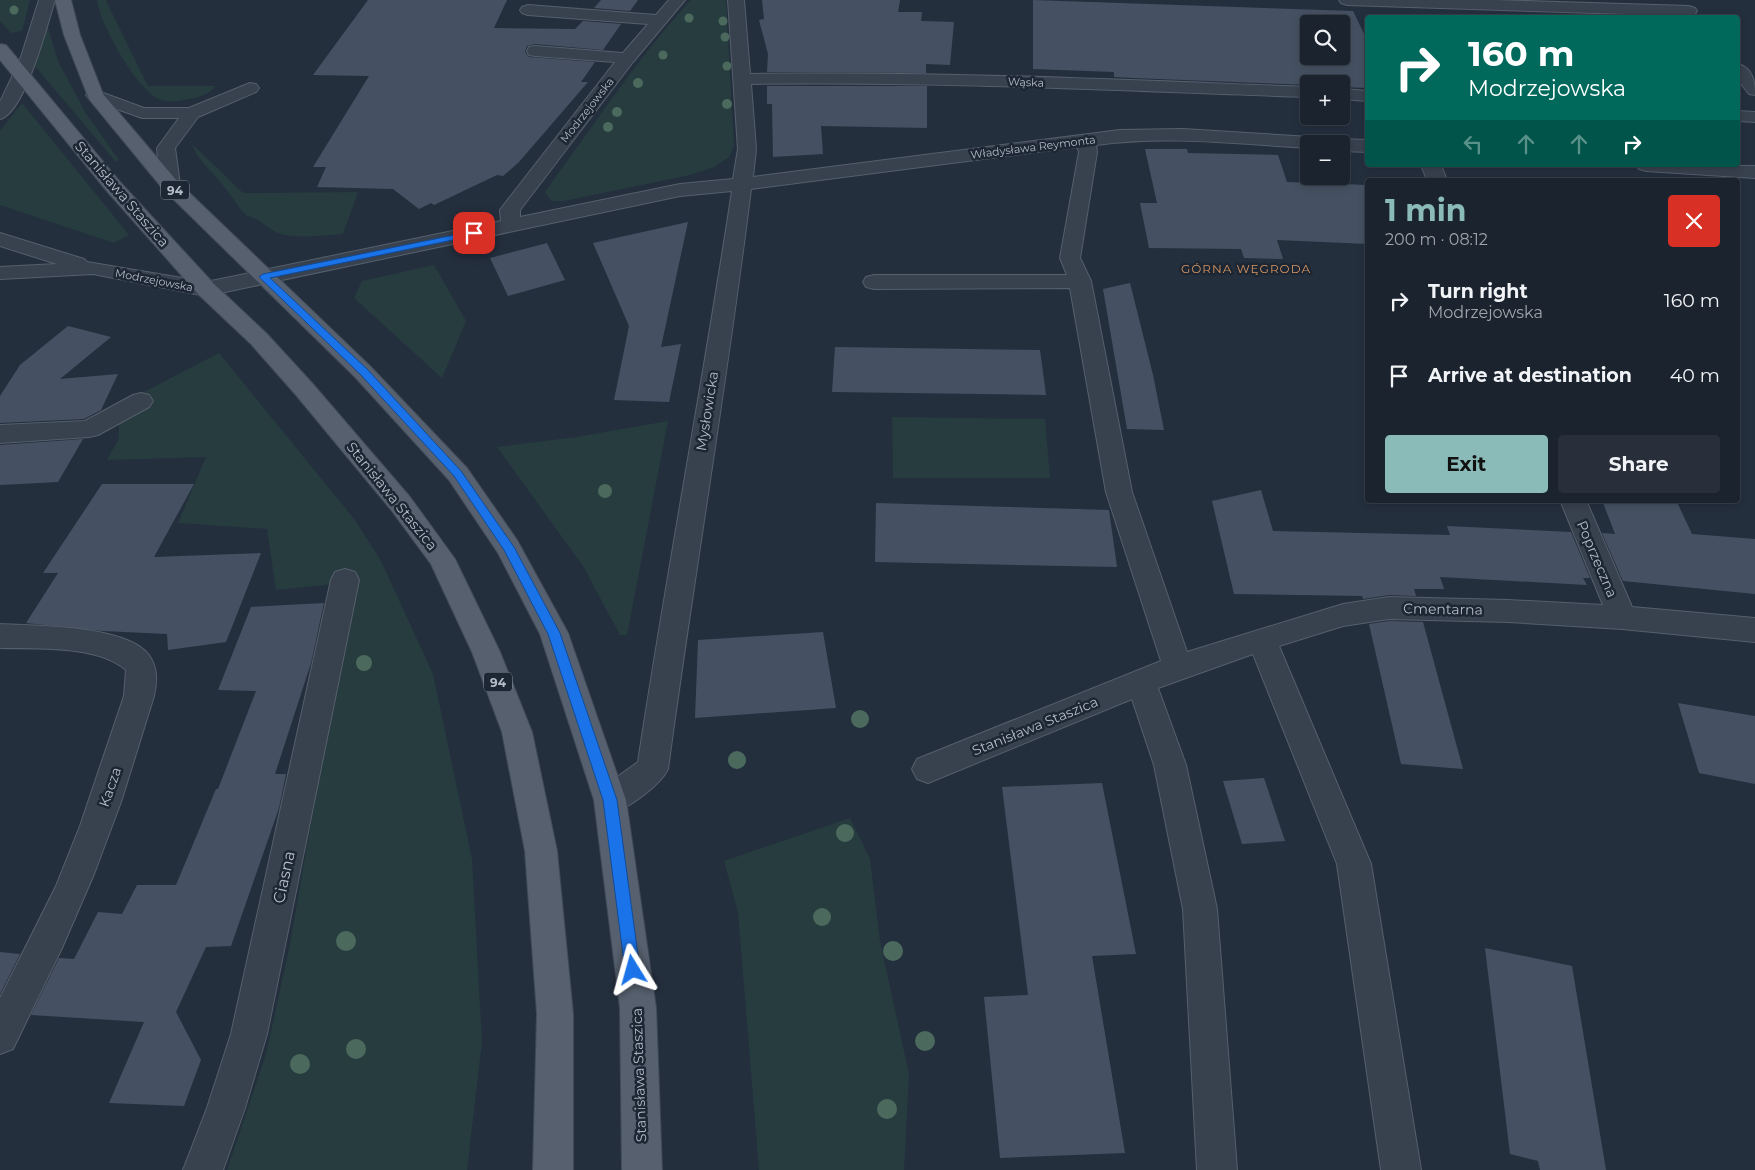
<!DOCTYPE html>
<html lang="en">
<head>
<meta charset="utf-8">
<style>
	body { margin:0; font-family:Montserrat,sans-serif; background:#282f3a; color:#f1f3f6; height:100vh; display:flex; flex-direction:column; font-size:19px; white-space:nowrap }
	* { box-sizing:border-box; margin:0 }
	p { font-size:16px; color:#a0a4aa }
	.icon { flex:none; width:28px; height:28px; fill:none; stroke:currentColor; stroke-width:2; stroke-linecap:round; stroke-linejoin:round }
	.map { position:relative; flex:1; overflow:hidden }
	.drawer { position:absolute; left:1365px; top:178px; width:375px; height:325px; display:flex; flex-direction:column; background:#1b232e; border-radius:5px; box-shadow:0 2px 8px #0003,0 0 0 1px #39404a }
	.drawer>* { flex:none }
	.top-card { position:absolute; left:1365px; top:15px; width:375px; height:152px; border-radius:5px; box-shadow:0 2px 8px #0003,0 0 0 1px #39404a; background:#00695c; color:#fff; overflow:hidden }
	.fabs { position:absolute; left:1300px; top:15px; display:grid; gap:10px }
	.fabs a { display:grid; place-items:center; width:50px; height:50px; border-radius:5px; background:#1b232e; box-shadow:0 2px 8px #0003,0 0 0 1px #39404a; font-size:25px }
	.pin { position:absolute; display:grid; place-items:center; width:42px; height:42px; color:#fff; margin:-21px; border-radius:10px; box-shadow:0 2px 8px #0006 }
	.me { position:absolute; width:55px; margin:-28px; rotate:352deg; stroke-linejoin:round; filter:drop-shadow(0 0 4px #0008) }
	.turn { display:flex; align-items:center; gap:18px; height:105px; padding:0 20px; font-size:22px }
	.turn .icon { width:65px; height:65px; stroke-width:2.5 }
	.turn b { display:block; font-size:35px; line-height:42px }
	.lanes { display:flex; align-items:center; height:48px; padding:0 20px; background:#0003; justify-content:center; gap:25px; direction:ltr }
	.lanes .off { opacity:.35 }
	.round { display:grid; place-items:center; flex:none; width:52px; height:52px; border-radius:5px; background:#282f3a }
	.summary { display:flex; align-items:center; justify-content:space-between; height:85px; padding:0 20px }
	h1 { font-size:30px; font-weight:700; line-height:38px; color:#8bbbb9 }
	.action { display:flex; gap:10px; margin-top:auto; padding:10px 20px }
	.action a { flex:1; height:58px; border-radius:5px; background:#8bbbb9; color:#111; font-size:20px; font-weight:700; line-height:58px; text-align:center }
	.action a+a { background:#282f3a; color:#f1f3f6 }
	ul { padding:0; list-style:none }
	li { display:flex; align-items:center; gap:15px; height:75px; padding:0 20px }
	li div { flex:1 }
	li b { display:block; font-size:19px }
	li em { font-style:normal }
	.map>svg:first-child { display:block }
</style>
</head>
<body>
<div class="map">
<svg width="1755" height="1170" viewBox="0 0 1755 1170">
	<rect width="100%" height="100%" fill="#242f3e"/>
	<g fill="#263c3f">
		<polygon points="0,0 30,0 22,31 11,33 0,21"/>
		<path d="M97,0H107L106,1L148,86H216C209,94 201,97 189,99C180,101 169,103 159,99C136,89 100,24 97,0Z"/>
		<path d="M691,0H725L726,2L734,146L728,158L714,167L690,175L564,201H551L545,192L552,182C597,121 639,56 691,0Z"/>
		<polygon points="44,15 58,61 85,112 119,160 116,162 34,65"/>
		<polygon points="22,103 129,235 114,243 0,205 0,131"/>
		<path d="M192,144L243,193L358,192L343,234C324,235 300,239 281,234C268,230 259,217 247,216C238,208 233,197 225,188C215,173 198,162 192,144Z"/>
		<polygon points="434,265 466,321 442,378 354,298 362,281"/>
		<polygon points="219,353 355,520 381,561 433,674 472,859 482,1042 467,1170 227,1170 266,1054 289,949 353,582 276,590 267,529 178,523 206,457 107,460 119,438 119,405"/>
		<polygon points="892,417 1045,419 1050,478 893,478"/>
		<polygon points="668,421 627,635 620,635 583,566 497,447 576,437"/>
		<polygon points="850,818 870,859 880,941 909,1074 904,1170 759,1170 738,912 724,861"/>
	</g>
	<g fill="#455162" fill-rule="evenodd">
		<polygon points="368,0 507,0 494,28 575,29 583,21 621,24 603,50 535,44 527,46 525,52 529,57 595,62 581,82 588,82 519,162 503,176 497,175 434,205 431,203 419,209 393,189 317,187 326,167 313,167 369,76 313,75"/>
		<polygon points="601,0 638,0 630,11 594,8"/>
		<polygon points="762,0 900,0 898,12 922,12 921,21 954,22 950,65 926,64 926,73 767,72 768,54 759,20 764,19"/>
		<path d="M1033,0L1353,11L1368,42V88L1341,87V84L1309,85L1133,78L1114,77V72L1033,69ZM1309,24H1341V56H1309Z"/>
		<polygon points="767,86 927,86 927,128 821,126 823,154 773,157 772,104 767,104"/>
		<polygon points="1145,149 1187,149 1188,153 1278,155 1287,182 1368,185 1368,244 1277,240 1283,259 1244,258 1241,249 1149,248 1140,203 1157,203"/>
		<polygon points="688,222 661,347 681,344 669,402 614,400 629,326 593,243"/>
		<polygon points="547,243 565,280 508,296 490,258"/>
		<polygon points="1130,283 1153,375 1164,430 1127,429 1103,289"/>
		<polygon points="68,326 111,337 60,379 118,374 101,410 84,419 0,423 0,396 20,365"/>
		<polygon points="835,347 1040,350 1046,395 832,392"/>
		<polygon points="83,439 58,482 0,485 0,445"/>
		<polygon points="102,484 194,484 154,557 261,553 226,642 168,650 167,634 103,631 26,623 58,573 43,573"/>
		<polygon points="1261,490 1273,531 1450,535 1447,526 1571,532 1590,578 1583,578 1587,585 1440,577 1444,589 1414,589 1416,596 1389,595 1363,599 1362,596 1234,594 1212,501"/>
		<polygon points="1602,500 1676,500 1692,534 1755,539 1755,594 1623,581 1602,533 1615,534"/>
		<polygon points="876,503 1109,510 1117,567 875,562"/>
		<polygon points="324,603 311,663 275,774 286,774 279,808 231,946 206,947 176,1012 201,1060 184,1106 109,1103 144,1022 31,1015 59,958 74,959 98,912 122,914 137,885 176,885 216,789 218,789 256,691 218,690 251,607"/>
		<polygon points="1389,621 1423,622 1463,769 1401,764 1369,624"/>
		<polygon points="823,632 836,708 695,718 698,640"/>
		<polygon points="1678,703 1755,716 1755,784 1699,773"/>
		<polygon points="1264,778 1285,841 1242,844 1223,781"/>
		<polygon points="1102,783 1136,954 1092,956 1125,1153 1000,1158 984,997 1028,995 1002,787"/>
		<polygon points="1485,948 1572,966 1606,1170 1540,1170 1538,1161 1510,1154"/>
		<polygon points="0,952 20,954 0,994"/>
	</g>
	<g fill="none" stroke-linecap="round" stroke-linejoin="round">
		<g stroke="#565f6c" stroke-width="2">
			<g id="minor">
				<path d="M39,0H55C47,25 25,113 0,119V102L20,60Z"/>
				<path d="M669,0H685L633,62L520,210V217L680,184L733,179L738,149L728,0H744L750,74C936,71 1123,80 1309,87V97C1123,91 937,81 751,84L756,149L753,177L1120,130L1183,129L1326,138L1334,142L1341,139L1368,140V152L1341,151V144H1309V148C1238,144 1166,135 1096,145L1097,152L1080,258L1091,281L1132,492L1187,652L1343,604L1389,597L1508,600L1603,605L1560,500H1586L1632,607L1755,618V642L1622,629L1508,622L1389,619L1343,626L1279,646L1371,864L1421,1170H1381L1337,864L1253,654L1158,688L1186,765L1217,909L1237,1170H1197L1183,909L1154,765L1132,699L928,783L917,779L912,769L917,759L1161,661L1106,492L1070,288L874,289L866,287L863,282L866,277L874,275H1067L1060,258L1079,152L1077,147L751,189C727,383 694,575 668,769C660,786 628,808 610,815L599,810L594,800L599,790L638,762C667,571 703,382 732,191L680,196L206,296L93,274L0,279V267L57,264L0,246V233L84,259L87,262L206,282L501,221L500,210L503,206L615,62L535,56L529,55L527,51L529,47L535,46L623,53L648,24L528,15L522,13L520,10L522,7L528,5L656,15Z"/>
				<polygon points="1339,0 1494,0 1689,6 1695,8 1697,11 1695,14 1689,16 1347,5 1341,3"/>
				<path d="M1738,64C1753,68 1755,82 1755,95L1749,94L1738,80Z"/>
				<polygon points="250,83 256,84 259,88 256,92 198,117 175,148 180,185 177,189 170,191 163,189 160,185 157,148 179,118 142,118 89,99 86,95 89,91 95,90 144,108 189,108"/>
				<polygon points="1341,89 1368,91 1368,101 1341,99"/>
				<polygon points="1738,111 1755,112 1755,122 1738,121"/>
				<polygon points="1421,165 1441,165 1447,180 1427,180"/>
				<polygon points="1636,165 1755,166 1755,178 1646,171 1639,169"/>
				<polygon points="141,393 149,395 153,401 149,407 98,435 89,437 0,443 0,425 85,421 133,395"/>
				<polygon points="345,569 355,572 359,580 267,1034 245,1108 223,1170 183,1170 207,1108 231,1034 331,580 335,572"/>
				<path d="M0,624C35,626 127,625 149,655C158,668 157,682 154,696L121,802L94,874L62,948L13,1049L0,1054V998L56,886L80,826L124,696L126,670C98,645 37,649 0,648Z"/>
			</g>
		</g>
		<g stroke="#414a57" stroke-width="2">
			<g id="major">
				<polygon points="55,0 71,0 80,35 103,94 177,181 371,367 467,468 517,540 568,633 626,800 656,1008 662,1170 622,1170 620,1008 594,800 540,634 498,553 449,480 355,377 163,189 89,99 64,35"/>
				<polygon points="0,44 6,45 120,182 214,284 267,334 312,383 410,497 455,559 500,652 532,732 557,851 573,1014 573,1170 533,1170 537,1014 525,851 502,732 472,652 431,564 392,511 296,395 251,344 198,294 106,190 0,60"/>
			</g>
		</g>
		<use href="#minor" fill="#38414e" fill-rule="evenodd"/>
		<use href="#major" fill="#56606e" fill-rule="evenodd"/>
	</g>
	<g fill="#4b6a5d">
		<circle cx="14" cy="10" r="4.5"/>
		<circle cx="689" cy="18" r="4.5"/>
		<circle cx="723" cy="21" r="4.5"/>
		<circle cx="725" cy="37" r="4.5"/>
		<circle cx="663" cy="55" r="4.5"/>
		<circle cx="727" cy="66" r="4.5"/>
		<circle cx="638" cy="83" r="5"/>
		<circle cx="727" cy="104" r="5"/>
		<circle cx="617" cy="112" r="5"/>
		<circle cx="608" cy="127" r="5"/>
		<circle cx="605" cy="491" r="7"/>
		<circle cx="364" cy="663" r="8"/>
		<circle cx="860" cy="719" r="9"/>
		<circle cx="737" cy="760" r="9"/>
		<circle cx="845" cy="833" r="9"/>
		<circle cx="822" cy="917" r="9"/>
		<circle cx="346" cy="941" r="10"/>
		<circle cx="893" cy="951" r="10"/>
		<circle cx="925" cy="1041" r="10"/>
		<circle cx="356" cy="1049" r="10"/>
		<circle cx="300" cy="1064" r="10"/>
		<circle cx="887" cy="1109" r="10"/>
	</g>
	<polygon fill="#1a73e8" stroke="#114b97" points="474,231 477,231 477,235 270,278 367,369 461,471 514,547 560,633 617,800 640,970 638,975 633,978 628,975 625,970 603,800 548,634 504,550 454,476 360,374 259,277 263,274"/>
	<g text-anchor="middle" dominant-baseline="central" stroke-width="5" stroke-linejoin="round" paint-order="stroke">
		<g font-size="11" fill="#b4bcc9" stroke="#1d2633">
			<text transform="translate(1026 82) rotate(2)">Wąska</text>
			<text transform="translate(587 110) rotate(-52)">Modrzejowska</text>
			<text transform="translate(1033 147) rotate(-7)">Władysława Reymonta</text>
			<text transform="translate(154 280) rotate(11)">Modrzejowska</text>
		</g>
		<g fill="#1d2633" stroke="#878f9c" stroke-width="1">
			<rect x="161" y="180.5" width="28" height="19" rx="4"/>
			<rect x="484" y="672.5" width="28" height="19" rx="4"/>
		</g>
		<g font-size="12" font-weight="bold" fill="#b4bcc9">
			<text x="175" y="190">94</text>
			<text x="498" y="682">94</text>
		</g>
		<g font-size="12" letter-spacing="1" fill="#d59563" stroke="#1d2633">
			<text x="1246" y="268">GÓRNA WĘGRODA</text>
		</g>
		<g font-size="14" fill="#b4bcc9" stroke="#1d2633">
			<text transform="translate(122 194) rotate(49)">Stanisława Staszica</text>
			<text transform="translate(707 411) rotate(-81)">Mysłowicka</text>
			<text transform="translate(392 496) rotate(51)">Stanisława Staszica</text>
			<text transform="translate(1597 559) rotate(67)">Poprzeczna</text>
			<text transform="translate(1443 609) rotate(1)">Cmentarna</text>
			<text transform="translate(1035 726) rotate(-22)">Stanisława Staszica</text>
			<text transform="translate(110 787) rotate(-71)">Kacza</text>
			<text transform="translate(639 1075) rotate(-92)">Stanisława Staszica</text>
		</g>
		<g font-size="16" fill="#b4bcc9" stroke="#1d2633">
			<text transform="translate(284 877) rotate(-78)">Ciasna</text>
		</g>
	</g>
</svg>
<div class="fabs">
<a><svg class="icon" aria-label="search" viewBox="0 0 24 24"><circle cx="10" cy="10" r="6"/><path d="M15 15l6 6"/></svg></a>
<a>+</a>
<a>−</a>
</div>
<div class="pin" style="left:474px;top:233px;background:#d93025"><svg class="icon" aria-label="arrive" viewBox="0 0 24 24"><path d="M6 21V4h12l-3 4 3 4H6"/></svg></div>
<svg class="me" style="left:633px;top:970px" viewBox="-20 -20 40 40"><path d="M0-17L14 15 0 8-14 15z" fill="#1a73e8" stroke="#fff" stroke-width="4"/></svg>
<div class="top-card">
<div class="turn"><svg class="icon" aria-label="right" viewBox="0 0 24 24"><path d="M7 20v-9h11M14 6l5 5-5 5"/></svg><div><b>160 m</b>Modrzejowska</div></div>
<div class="lanes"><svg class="icon off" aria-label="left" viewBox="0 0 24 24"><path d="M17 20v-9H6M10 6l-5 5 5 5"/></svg><svg class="icon off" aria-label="ahead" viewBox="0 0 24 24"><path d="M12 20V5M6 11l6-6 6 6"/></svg><svg class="icon off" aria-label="ahead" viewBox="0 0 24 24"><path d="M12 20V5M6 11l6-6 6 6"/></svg><svg class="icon" aria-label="right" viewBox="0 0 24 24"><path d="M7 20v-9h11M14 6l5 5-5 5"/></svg></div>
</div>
<section class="drawer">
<div class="summary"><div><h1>1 min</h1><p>200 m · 08:12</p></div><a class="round" style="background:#d93025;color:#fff"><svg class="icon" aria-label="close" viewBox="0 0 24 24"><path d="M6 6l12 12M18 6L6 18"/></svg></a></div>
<ul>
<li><svg class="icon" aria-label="right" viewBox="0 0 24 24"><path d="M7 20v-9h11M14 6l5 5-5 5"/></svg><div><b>Turn right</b><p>Modrzejowska</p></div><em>160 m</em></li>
<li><svg class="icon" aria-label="arrive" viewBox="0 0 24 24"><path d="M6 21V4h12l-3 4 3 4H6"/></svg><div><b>Arrive at destination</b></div><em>40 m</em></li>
</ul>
<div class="action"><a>Exit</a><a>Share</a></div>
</section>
</div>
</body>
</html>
